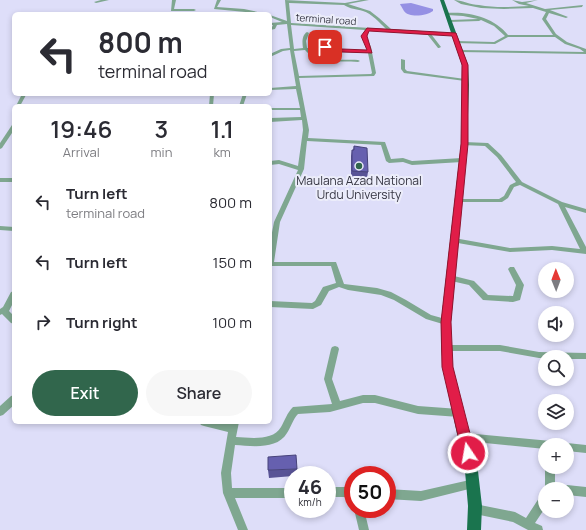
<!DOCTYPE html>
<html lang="en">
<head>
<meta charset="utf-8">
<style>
	body { margin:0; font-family:Manrope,sans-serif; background:#f7f7f7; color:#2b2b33; height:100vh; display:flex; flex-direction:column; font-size:15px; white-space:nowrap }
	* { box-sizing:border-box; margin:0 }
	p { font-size:13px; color:#7c7c81 }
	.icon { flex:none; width:22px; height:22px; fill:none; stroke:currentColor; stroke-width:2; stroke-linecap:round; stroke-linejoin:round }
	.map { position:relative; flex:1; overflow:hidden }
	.drawer { position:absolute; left:12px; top:104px; width:260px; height:320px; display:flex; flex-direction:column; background:#fff; border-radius:6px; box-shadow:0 2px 6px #0003 }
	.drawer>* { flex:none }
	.hud { position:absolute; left:12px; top:12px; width:260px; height:84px; border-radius:6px; box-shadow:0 2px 6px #0003; background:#fff; color:#2b2b33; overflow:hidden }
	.needle { width:26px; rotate:359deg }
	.buttons { position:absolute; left:538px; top:262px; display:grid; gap:8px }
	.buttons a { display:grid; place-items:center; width:36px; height:36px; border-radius:50%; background:#fff; box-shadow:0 2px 6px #0003; font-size:20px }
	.speed { position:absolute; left:284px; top:466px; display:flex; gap:8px; font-size:20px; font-weight:700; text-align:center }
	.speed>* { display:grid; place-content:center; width:52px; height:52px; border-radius:50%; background:#fff; box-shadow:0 2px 6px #0003; line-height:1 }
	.speed small { font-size:10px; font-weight:400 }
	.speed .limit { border:6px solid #d22; background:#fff; color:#111 }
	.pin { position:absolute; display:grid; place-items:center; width:34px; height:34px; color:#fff; margin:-17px; border-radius:8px; box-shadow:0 2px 6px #0006 }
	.me { position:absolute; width:44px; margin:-22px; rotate:348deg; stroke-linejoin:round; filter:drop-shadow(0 0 3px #0008) }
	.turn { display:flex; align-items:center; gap:14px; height:84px; padding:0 20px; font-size:18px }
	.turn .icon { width:52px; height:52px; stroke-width:2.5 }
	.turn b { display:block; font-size:28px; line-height:34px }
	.eta { display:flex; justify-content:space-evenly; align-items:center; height:68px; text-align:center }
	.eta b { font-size:24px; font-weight:600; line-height:28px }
	.cta { display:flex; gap:8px; margin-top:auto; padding:8px 20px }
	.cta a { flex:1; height:46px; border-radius:24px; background:#31664c; color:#fff; font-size:16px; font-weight:600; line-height:46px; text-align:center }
	.cta a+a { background:#f7f7f7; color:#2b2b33 }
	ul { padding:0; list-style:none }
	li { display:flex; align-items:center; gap:12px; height:60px; padding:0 20px }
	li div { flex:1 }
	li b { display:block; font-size:15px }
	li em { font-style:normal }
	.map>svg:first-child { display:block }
</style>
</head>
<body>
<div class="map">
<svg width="586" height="530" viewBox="0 0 586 530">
	<rect width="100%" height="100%" fill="#dedef9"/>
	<path fill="#9590e4" d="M411,3L433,9V11C428,15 410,19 404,11C404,11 401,6 400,4Z"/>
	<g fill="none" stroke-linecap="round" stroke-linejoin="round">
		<g fill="#7fa790" fill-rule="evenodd">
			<polygon points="101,0 109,0 96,3 94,2"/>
			<polygon points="172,0 176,0 174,9 194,9 196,10 194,11 171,11"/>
			<polygon points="217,0 221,0 217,7 244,9 267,14 214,9"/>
			<path d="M285,0L345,3L361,0H369L348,4L370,11L379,18L391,29L454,33L456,34L454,35L431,34L441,47L439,48H438L427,34L369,30L366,36L371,47L376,73L374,76L299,78L309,130L308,138L385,142L391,159L403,158L412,161L462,158L465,160L462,162L412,165L403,162L389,163L386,161L381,145L307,141L304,169L280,222L274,262H336L344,284L377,288L391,292L406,300L431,315L449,320L450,322L449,324L446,325L426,319L394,300L381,295L348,290L339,287L329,291L321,305L313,309L270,307V301L312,303L315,301L323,287L336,283L331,266H270V243L274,222L298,170L279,164L270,165V161L279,160L298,166L303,130L302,120L270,122V118L301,117L300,110H270V108H300L296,89L270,90V88L296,86L290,50L283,51L270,57V54L281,49L290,48L287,24L277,25L275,29L270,30V28L272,27L273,25H270V23L282,22L270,17V15L287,21ZM289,3L344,5C350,9 356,9 363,11C372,14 379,22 386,29L291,23ZM291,25L365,30L362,36L368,51L343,50L330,46L307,48L306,41L309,33L307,32C302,35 302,42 303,48L294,49ZM330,48L343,52L368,53L372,73L371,74L299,76L294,51L305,50C317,64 341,61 358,62L360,61L358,60C343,59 320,62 309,50Z"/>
			<path d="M454,0C461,0 471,5 479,5C495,8 512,7 529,6L519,4L512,0L522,2L538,0L526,3L545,9L583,5L582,7L550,10L568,17L566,18L549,13L546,19L556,34L567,42L586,49V54L458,52V50H459L584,52L580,49L565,44L555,37H508L495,44L455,43L454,42L456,41L494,42L505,36L494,26L481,20L479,21L449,22V20H450L478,19L463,16L447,15L445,14L446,13C468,11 494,17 508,35H553L542,19L546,12L533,8L504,9L481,8L461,4Z"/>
			<polygon points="401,59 405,60 405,69 407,71 465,79 467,80 465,81 404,73 401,69"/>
			<polygon points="22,94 26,95 20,106 16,106"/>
			<polygon points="210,94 214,94 213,106 209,106"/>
			<polygon points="243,94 247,94 243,106 239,106"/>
			<polygon points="14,124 14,130 2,148 0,149 0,143 12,125"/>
			<polygon points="464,142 488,143 501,155 522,182 562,202 586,209 586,213 565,207 586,247 586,254 552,250 510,252 452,242 451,240 452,238 454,238 510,248 552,246 580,249 558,204 520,185 514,187 508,198 502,202 456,202 455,201 458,199 499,199 504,196 510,185 516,182 497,157 485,146 462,145 461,144"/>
			<rect x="0" y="178" width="14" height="4"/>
			<polygon points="0,226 14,227 14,231 0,230"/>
			<polygon points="510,267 514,267 524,285 520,300 513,302 483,300 469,285 447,280 446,278 450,275 474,281 488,295 513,296 516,285 508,269"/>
			<polygon points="14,291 14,301 9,311 14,316 14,324 11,323 2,314 0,315 0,309 3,307 11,292"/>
			<polygon points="446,345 500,345 539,352 586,353 586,359 567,359 567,357 545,357 545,358 539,358 500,351 446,351 443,350 442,348 443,346"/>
			<path d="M335,346L338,347L339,349L332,379L340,401L363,395H375L418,406L459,409L462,410L463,413L462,416L459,417L418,414L375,403H363L330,412L298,414C293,419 291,427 287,433C277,450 252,446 235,445L231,473L232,488H293V498H235L248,530H238L223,493L221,473L228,432L204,426L201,425L199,422H221L229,424V422H239L236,437C251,438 273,441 281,427C285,420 287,413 293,407L332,404L324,379L331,349L332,347Z"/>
			<polygon points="14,395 14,405 3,415 0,416 0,406 11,396"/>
			<polygon points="465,433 551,441 554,442 556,445 545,445 545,449 465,441 462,440 460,437 462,434"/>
			<polygon points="567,443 586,445 586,453 567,451 567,445 563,445"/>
			<rect x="545" y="467" width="10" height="22"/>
			<polygon points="474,479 477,481 479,484 477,487 421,501 387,499 387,489 421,491"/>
			<polygon points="567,485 586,487 586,497 567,495 567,489 562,489 563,487"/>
			<rect x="327" y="487" width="26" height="10"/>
			<polygon points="545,494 545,508 535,523 542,526 543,530 528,530 513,522 475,514 471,513 470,509 471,505 475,504 515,512 526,518 541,495"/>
			<polygon points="354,509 364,509 369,530 359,530"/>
		</g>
		<polygon fill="#1a744e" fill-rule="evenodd" points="440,0 444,0 468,65 469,85 467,144 451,322 451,351 453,368 478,471 482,506 481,530 467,530 468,506 465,471 443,368 441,345 441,322 461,144 463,85 462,65"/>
	</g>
	<g fill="#585396">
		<polygon points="354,146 368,172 367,178 351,177 351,156 352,150 353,150"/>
		<polygon points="297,469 297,475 293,475 293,476 269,478 268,470"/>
	</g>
	<g fill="#6660af" stroke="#47437a">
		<polygon points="354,146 367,148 368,172 352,171 352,150 354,150"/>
		<polygon points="296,455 297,469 268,470 268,457"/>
	</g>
	<polygon fill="#e11d48" stroke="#92132f" points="367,28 456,33 468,65 468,144 451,322 453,367 475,453 473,457 468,459 464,457 462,453 442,367 441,322 461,144 462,65 452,36 369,31 367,36 372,53 342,52 322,47 325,45 342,49 367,50 361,36"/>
	<circle fill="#31664c" stroke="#ecedfa" stroke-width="1.5" cx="359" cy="166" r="4"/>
	<g text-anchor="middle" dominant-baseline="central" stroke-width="4" stroke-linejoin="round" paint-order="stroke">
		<g font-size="10" fill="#353542" stroke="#ecedfa">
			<text transform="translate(326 19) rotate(4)">terminal road</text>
		</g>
		<g font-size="12" fill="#353542" stroke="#ecedfa">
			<text x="359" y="180">Maulana Azad National<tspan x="359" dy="14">Urdu University</tspan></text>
		</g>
	</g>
</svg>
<div class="buttons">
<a><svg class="needle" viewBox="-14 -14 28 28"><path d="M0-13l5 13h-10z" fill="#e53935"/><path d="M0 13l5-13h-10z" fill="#7c7c81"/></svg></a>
<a><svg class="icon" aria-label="sound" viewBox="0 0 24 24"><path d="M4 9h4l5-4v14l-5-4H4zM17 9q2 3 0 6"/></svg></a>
<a><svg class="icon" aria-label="search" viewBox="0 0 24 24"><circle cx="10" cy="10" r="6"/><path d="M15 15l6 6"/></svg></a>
<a><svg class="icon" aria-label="layers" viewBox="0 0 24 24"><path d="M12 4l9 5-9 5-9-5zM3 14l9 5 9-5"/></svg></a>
<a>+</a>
<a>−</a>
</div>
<div class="speed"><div>46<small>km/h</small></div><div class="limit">50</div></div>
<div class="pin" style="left:325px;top:47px;background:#d93025"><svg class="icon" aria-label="arrive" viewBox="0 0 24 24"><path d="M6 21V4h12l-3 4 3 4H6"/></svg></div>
<svg class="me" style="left:468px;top:453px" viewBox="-20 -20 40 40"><circle r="17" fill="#e11d48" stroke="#fff" stroke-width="3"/><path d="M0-11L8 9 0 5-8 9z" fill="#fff"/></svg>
<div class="hud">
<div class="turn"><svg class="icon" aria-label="left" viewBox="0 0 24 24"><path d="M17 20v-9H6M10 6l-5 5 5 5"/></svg><div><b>800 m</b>terminal road</div></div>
</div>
<section class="drawer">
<div class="eta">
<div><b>19:46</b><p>Arrival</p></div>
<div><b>3</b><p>min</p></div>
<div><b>1.1</b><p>km</p></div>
</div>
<ul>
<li><svg class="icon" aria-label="left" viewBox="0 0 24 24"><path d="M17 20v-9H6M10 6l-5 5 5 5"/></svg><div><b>Turn left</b><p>terminal road</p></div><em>800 m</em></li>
<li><svg class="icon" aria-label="left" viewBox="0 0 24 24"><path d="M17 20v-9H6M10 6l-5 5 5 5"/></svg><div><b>Turn left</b></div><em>150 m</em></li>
<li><svg class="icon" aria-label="right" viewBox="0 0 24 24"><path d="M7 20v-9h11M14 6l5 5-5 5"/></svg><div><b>Turn right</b></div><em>100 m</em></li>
</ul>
<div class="cta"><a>Exit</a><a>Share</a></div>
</section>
</div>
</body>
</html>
